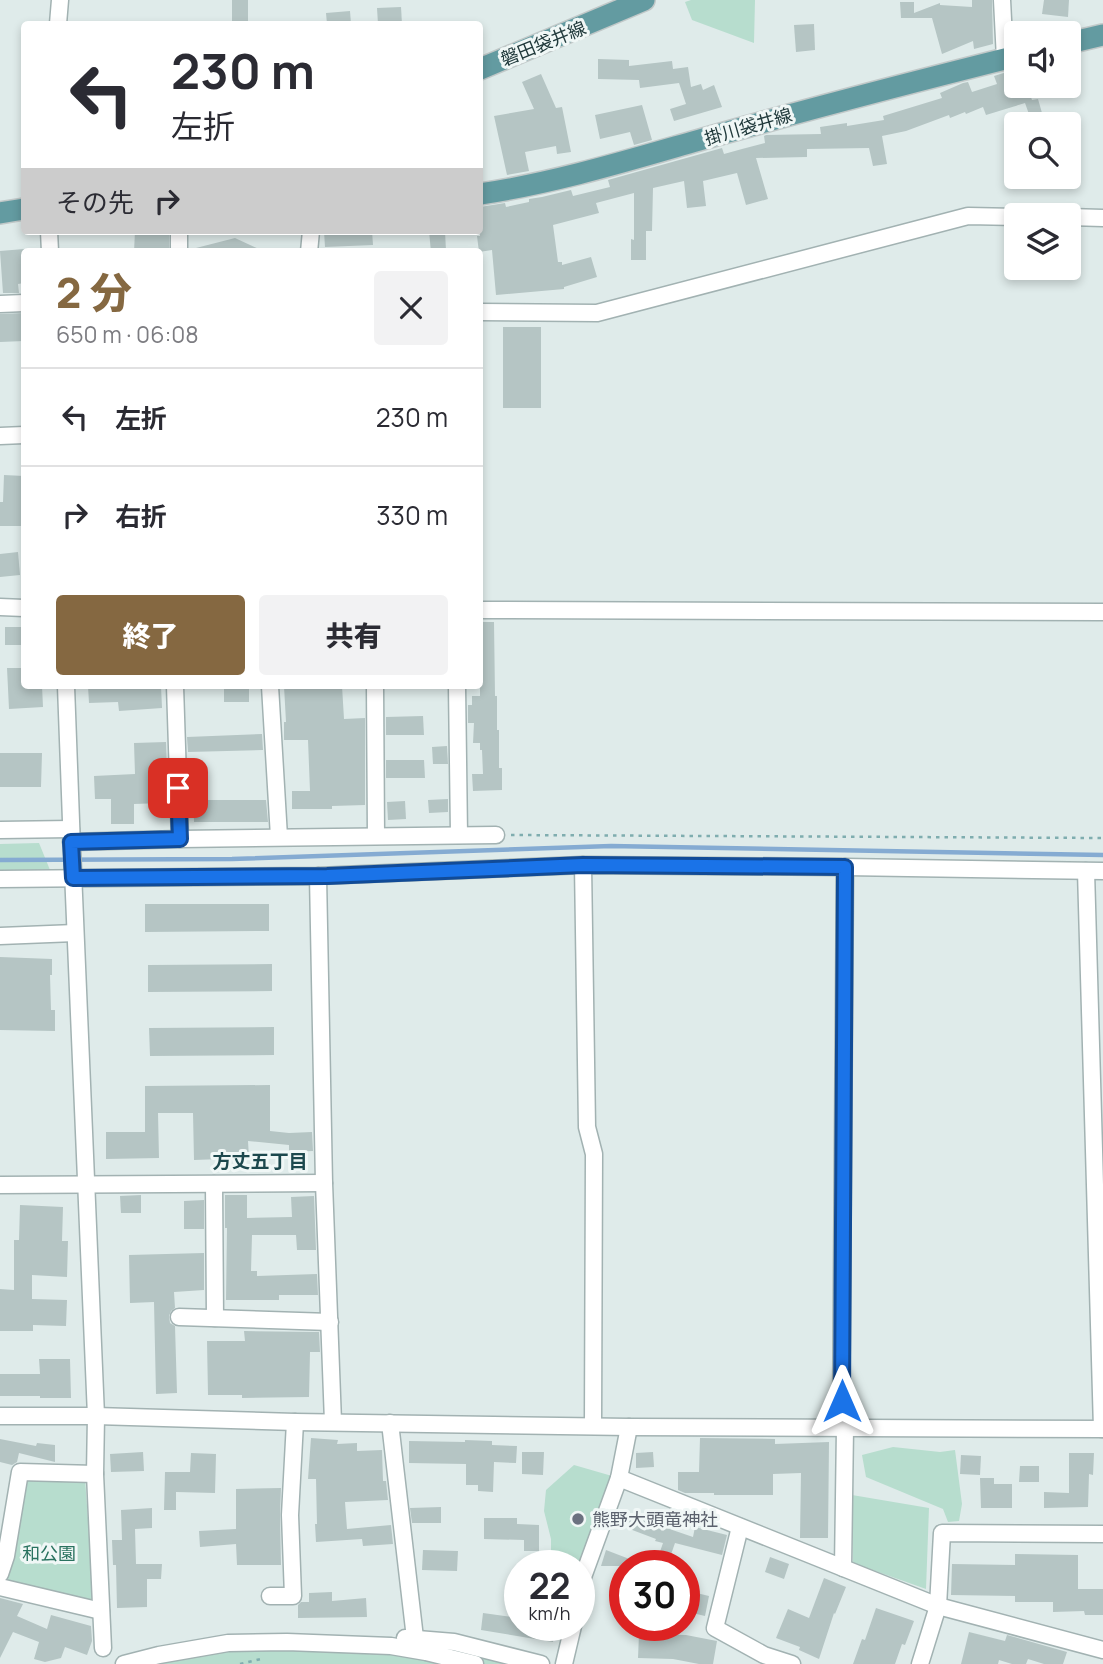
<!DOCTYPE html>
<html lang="ja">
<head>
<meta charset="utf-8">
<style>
	body { margin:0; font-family:Manrope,"Noto Sans JP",sans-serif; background:#f2f2f3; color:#2b2b33; height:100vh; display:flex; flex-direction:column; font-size:26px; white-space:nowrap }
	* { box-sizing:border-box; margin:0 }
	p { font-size:23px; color:#7c7c81 }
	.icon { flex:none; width:38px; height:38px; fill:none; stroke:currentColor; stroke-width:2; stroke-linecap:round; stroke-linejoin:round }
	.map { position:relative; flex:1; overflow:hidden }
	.drawer { position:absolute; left:21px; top:248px; width:462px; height:441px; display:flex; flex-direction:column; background:#fff; border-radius:7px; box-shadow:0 4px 10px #0003 }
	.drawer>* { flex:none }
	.guide { position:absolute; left:21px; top:21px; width:462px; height:214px; border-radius:7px; box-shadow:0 4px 10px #0003; background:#fff; color:#2b2b33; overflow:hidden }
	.buttons { position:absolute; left:1004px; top:21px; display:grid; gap:14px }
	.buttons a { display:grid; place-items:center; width:77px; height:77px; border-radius:7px; background:#fff; box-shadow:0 4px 10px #0003; font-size:35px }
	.speed { position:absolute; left:504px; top:1550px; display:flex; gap:14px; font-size:35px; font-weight:700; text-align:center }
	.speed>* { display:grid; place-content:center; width:91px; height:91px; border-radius:50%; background:#fff; box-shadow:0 4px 10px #0003; line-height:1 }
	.speed small { font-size:18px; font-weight:400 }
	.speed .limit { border:10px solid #d22; background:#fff; color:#111 }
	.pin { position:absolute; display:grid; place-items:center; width:60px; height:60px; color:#fff; margin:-30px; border-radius:14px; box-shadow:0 4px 10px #0006 }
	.me { position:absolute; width:77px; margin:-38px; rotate:0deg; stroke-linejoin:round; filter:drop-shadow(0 0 5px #0008) }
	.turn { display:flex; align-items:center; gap:24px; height:147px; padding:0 35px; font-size:32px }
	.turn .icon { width:91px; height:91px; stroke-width:2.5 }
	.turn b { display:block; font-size:49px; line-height:60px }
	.then { display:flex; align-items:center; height:66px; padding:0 35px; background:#0003; gap:14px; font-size:26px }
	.round { display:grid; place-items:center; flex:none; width:74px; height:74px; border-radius:7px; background:#f2f2f3 }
	.headline { display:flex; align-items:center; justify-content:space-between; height:119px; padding:0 35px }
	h1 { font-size:42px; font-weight:800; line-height:52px; color:#856841 }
	.cta { display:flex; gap:14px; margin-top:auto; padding:14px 35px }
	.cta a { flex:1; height:80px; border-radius:7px; background:#856841; color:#fff; font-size:28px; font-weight:800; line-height:80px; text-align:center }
	.cta a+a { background:#f2f2f3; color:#2b2b33 }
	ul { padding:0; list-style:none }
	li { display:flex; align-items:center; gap:21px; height:98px; padding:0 35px; border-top:2px solid #e1e1e2 }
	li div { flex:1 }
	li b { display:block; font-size:26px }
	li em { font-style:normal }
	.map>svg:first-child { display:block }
</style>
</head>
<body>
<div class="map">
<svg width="1103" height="1664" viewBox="0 0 1103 1664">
	<rect width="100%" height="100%" fill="#dfebea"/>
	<g fill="#b7ddce">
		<polygon points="691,0 755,0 754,43 692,20 685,2"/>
		<polygon points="39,843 52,875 0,877 0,844"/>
		<polygon points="893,1447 940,1452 955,1450 962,1504 959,1521 948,1522 943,1509 866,1477 862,1455"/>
		<polygon points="574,1465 619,1478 579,1566 551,1566 551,1539 544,1511 546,1490"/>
		<polygon points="24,1478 85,1479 94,1601 0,1587"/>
		<polygon points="852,1495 929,1508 926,1589 853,1563"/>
		<polygon points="416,1639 529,1664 125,1664 233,1643"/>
	</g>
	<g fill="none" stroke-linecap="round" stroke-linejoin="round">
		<polyline stroke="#85abd2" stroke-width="4.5" points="0,860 232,859 611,846 1103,855"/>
	</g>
	<g fill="#b5c5c4">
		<rect x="232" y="0" width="16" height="24"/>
		<polygon points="972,0 992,0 993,44 974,49 973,41 942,54 932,18 901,18 900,2 914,2 914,13 940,3 940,5 972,7"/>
		<polygon points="1044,0 1069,0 1068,17 1042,14"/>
		<polygon points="401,7 402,24 378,24 377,8"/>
		<polygon points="350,11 351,24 327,24 326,13"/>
		<polygon points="814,24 815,50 796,52 794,25"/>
		<polygon points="598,59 629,60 629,66 672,61 673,69 688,67 691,87 701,84 703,90 714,85 722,107 674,121 670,109 686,104 679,83 640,88 639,80 598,79"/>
		<polygon points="1007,72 1008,77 1017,75 1017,86 1027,86 1032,100 1038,99 1042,113 1030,117 1025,103 986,115 983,107 966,114 965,112 950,118 949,115 906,131 882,136 887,164 873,166 869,148 807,149 807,157 756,158 768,199 746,205 737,173 703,181 706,206 687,208 684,181 653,188 652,231 646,231 646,260 631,260 631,239 634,240 634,193 596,203 599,213 553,225 558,262 562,262 562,265 591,257 597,277 564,287 564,289 496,295 492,250 479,252 477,236 480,236 480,207 505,203 506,207 529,202 529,199 542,197 571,190 573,196 610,187 608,180 722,148 724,154 742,149 765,143 764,136 766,135 821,134 820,127 847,123 847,126 884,120 883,116 942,98 940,93 963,83 968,82 972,92 997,84 994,76"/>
		<polygon points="541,74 556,108 562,107 571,152 557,154 556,146 525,152 529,171 507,175 494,116 534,109 522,82"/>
		<polygon points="642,105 652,140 634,145 630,132 600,139 595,115"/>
		<polygon points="135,231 169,231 169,252 134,252"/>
		<polygon points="324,231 372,231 373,245 325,247"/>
		<polygon points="429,231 445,231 446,251 431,252"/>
		<polygon points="235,238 265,252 197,252 196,248"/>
		<polygon points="24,249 24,283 18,284 19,293 3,293 0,251"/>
		<polygon points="24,313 24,341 0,342 0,314"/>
		<rect x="503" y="327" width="38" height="81"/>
		<polygon points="4,475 24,476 24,526 0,526 0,502 3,502"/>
		<polygon points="18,552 20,575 0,577 0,554"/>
		<polygon points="480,622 494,622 495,696 497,696 497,730 499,730 499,768 502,768 502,790 473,791 472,774 483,774 482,750 480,750 480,743 473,743 474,723 468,723 468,705 472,705 472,696 480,696"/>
		<rect x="5" y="627" width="19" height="18"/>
		<polygon points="7,668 24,668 24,686 42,686 43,707 9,709"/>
		<polygon points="88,686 161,686 162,708 119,711 118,702 89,703"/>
		<rect x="224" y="686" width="25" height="16"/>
		<polygon points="284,686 342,686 344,719 365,718 365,805 332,806 332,809 292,809 292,791 310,791 308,740 284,740 284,722 286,722"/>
		<polygon points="423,716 424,735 386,735 386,717"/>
		<polygon points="262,734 263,750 188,752 187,737"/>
		<polygon points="166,742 167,768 162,768 163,803 134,804 134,824 111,824 111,799 95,799 94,776 135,774 134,743"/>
		<polygon points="447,746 448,764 433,764 432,747"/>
		<polygon points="0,753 42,753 41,787 0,787"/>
		<polygon points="386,760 424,760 425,778 386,778"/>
		<polygon points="448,799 448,812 429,813 428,800"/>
		<polygon points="193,800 266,800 268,822 194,822"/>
		<polygon points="405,801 406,819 388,820 387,802"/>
		<polygon points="145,904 269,904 269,931 145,932"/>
		<polygon points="0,957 52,959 52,975 50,975 51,1010 55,1010 55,1031 0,1030"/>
		<polygon points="272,964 272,991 148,992 148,965"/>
		<polygon points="274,1027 274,1055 150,1056 149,1028"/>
		<polygon points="270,1085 270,1131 289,1133 312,1132 313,1151 289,1152 289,1145 248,1141 249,1158 194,1160 193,1113 158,1113 159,1158 106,1159 106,1132 145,1132 145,1086"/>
		<polygon points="141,1195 141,1213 121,1213 120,1196"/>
		<polygon points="225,1195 247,1195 247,1218 292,1217 291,1197 314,1196 316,1250 297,1250 296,1235 252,1235 251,1271 257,1271 257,1276 317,1274 318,1295 279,1295 279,1300 226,1300 227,1228 225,1228"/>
		<polygon points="204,1200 204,1229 184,1229 184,1201"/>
		<polygon points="20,1205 63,1207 62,1241 68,1241 67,1277 32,1275 32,1299 67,1300 66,1326 33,1325 33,1331 0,1331 0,1289 14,1290 14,1240 19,1240"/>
		<polygon points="204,1253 204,1290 174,1292 175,1308 171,1311 169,1316 170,1323 175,1326 177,1393 156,1394 154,1302 130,1303 129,1255"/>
		<polygon points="244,1331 319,1332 320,1352 310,1352 309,1397 242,1398 242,1395 208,1395 207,1341 245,1341"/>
		<polygon points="39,1359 70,1359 71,1398 40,1398 40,1396 0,1396 0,1374 40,1374"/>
		<polygon points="311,1438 338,1440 337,1444 357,1443 357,1451 382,1450 383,1481 386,1481 388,1500 345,1502 347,1529 391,1525 393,1544 363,1546 362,1539 316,1542 315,1524 317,1524 316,1479 308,1479"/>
		<polygon points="700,1438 775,1439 775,1444 829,1442 828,1538 800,1538 801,1473 773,1474 773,1495 714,1495 714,1493 685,1493 678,1490 678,1472 699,1472"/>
		<polygon points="0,1439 36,1446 37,1443 55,1445 55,1462 19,1453 17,1462 12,1465 0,1462"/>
		<polygon points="465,1440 492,1441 492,1445 517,1446 516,1463 494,1462 493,1492 478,1491 478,1485 466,1485 466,1464 409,1463 409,1441 465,1442"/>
		<polygon points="143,1452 144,1471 111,1472 110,1454"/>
		<polygon points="522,1452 544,1452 543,1475 522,1474"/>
		<polygon points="653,1452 654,1467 636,1468 636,1453"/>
		<polygon points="191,1453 216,1454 215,1493 176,1492 176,1510 164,1510 165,1472 190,1472"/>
		<polygon points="1069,1453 1094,1453 1093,1475 1089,1474 1088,1507 1044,1508 1044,1492 1069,1493"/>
		<polygon points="961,1455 981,1456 980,1475 960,1474"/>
		<polygon points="1020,1466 1039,1466 1039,1482 1019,1482"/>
		<polygon points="980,1478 994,1478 994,1484 1012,1484 1012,1508 981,1508"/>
		<polygon points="281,1488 280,1515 281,1565 237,1565 236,1544 200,1547 199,1531 236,1529 236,1489"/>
		<polygon points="441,1507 441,1523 412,1523 410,1508"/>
		<polygon points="152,1508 152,1528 135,1529 136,1564 162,1564 161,1579 147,1579 147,1607 117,1608 116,1565 113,1565 112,1540 122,1540 121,1510"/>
		<polygon points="632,1513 650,1520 649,1522 693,1537 695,1527 727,1535 722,1555 675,1543 667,1566 655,1566 663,1543 655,1541 656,1539 627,1528"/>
		<polygon points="484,1518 517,1518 517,1524 539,1525 539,1551 524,1551 524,1540 484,1539"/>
		<polygon points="423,1550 458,1551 457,1571 422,1570"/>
		<polygon points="606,1550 645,1565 645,1566 601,1566"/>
		<polygon points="1015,1554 1078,1555 1078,1589 1103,1589 1103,1615 1085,1615 1084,1611 1053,1612 1053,1602 1015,1602 1015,1596 951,1595 952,1564 1015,1565"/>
		<polygon points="770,1557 789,1564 784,1579 765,1572"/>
		<polygon points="824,1578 846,1587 835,1614 834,1613 819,1659 799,1650 800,1647 776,1638 788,1609 809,1618"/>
		<polygon points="684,1590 709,1596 705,1616 684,1611"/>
		<polygon points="332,1592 332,1601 366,1598 367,1617 298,1618 298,1605 301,1602 309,1602 309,1593"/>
		<polygon points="0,1598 23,1604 17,1616 47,1629 51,1615 91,1626 92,1641 87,1655 65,1647 61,1658 45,1662 34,1659 39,1642 13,1632 0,1658"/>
		<polygon points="876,1608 914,1621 905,1645 902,1644 895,1664 853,1664 862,1639 865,1640"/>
		<polygon points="483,1613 520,1618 520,1626 556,1626 553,1642 481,1630"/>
		<polygon points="969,1632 1005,1641 1007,1635 1067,1652 1063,1664 1044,1664 1028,1659 1026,1664 1012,1664 999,1660 998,1664 961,1664"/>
		<polygon points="639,1634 686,1635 717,1641 713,1664 699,1664 673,1659 638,1658"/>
	</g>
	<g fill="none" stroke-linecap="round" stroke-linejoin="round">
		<g stroke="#a2b2b2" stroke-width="19">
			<g id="minor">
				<polyline points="1002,0 1005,59"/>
				<polyline points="58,24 60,0"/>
				<polyline points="1069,217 1103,218"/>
				<polyline points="49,231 50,252"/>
				<polyline points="179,252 179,231"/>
				<polyline points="309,252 311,231"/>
				<polyline points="0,304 24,303"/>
				<polyline points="480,312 597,313 968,216 1017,217"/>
				<polyline points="0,436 24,435"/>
				<polyline points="0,607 24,608"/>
				<polyline points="480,610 1103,612"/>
				<polyline points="66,686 72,848 96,1416 95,1474 103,1648"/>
				<polyline points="175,686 180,839 496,835"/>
				<polyline points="270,686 279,837"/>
				<polyline points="375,686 376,836"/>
				<polyline points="457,686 459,835"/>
				<polyline points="0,830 71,829"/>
				<polyline points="71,842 180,839"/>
				<polyline points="583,865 587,1127 594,1154 593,1425"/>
				<polyline points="1086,871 1102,1429"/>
				<polyline points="318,876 324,1183 333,1422"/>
				<polyline points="0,879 318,876 583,865 845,867 1103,871"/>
				<polyline points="0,936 75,933"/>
				<polyline points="214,1184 215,1318"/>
				<polyline points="0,1185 324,1183"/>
				<polyline points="179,1317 330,1322"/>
				<polyline points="0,1416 96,1416 295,1422 629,1427 1103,1429"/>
				<polyline points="390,1423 415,1638"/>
				<polyline points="841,1428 845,867"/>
				<polyline points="619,1478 938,1606 1103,1650"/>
				<polyline points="740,1527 715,1628 764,1655 792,1664"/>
				<polyline points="843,1568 845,1428"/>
				<polyline points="0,1574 6,1556 20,1472 95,1474"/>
				<polyline points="0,1587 101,1611"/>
				<polyline points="579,1595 583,1577 619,1478 629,1427"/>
				<polyline points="270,1596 293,1596 290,1515 295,1422"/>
				<polyline points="405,1638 454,1642 541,1664"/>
				<polyline points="124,1664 159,1655 228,1643 287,1642 391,1646 426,1652 475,1664"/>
				<polyline points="564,1664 573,1626"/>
				<polyline points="920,1664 938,1606 942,1533 1103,1534"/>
			</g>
		</g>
		<g stroke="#c1c8c8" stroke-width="24">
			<g id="major">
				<polyline points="1069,43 1103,35"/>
				<polyline points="480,69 644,0"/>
				<path d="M480,194C561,182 639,157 717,135C817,107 917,81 1017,56"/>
				<polyline points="0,213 24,209"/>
			</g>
		</g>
		<g stroke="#7fadaf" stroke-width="2.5" stroke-dasharray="3.5 5" stroke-linecap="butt">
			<polyline points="511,835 1103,838"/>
			<polyline points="240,1664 261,1659"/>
		</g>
		<use href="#minor" stroke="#fff" stroke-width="16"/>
		<use href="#major" stroke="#639ba1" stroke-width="21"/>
	</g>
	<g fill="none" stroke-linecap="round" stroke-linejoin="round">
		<g stroke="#114b97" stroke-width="18">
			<polyline id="route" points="178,788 180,839 71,842 73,878 327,876 583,865 845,867 842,1401"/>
		</g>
		<use href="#route" stroke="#1a73e8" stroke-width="12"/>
	</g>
	<circle fill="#6b7280" stroke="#f0f7f6" stroke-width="2.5" cx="578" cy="1519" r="7"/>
	<g text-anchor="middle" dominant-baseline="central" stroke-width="6" stroke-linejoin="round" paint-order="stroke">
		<g font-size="18" fill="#20393b" stroke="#f0f7f6">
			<text transform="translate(543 43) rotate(-22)">磐田袋井線</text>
			<text transform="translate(748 126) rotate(-16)">掛川袋井線</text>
		</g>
		<g font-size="18" fill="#5b616d" stroke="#f0f7f6" text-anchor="start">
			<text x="592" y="1519">熊野大頭竜神社</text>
		</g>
		<g font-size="18" fill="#29725f" stroke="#f0f7f6">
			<text x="49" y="1553">和公園</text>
		</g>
		<g font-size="19" font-weight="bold" fill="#1c484d" stroke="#f0f7f6">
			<text x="260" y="1161">方丈五丁目</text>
		</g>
	</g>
</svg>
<div class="buttons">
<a><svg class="icon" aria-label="sound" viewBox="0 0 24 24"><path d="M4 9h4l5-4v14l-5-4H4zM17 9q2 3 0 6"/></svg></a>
<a><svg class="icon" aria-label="search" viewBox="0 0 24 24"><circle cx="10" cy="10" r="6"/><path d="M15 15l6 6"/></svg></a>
<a><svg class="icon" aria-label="layers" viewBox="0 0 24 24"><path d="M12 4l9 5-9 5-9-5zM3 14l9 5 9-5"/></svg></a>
</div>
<div class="speed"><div>22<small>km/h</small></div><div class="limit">30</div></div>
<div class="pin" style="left:178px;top:788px;background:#d93025"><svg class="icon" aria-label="arrive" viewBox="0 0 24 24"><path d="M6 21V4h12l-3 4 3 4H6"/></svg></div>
<svg class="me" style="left:842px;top:1401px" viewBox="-20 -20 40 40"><path d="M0-17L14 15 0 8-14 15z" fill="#1a73e8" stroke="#fff" stroke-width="4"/></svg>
<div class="guide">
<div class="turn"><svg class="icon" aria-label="left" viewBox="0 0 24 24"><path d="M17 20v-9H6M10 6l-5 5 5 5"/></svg><div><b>230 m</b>左折</div></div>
<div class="then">その先<svg class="icon" aria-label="right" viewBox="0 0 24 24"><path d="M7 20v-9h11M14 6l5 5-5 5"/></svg></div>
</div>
<section class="drawer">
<div class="headline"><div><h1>2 分</h1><p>650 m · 06:08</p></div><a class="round"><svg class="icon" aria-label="close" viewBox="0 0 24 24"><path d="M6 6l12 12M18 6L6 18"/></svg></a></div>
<ul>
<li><svg class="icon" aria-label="left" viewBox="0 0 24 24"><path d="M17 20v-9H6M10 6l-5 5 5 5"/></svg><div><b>左折</b></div><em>230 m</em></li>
<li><svg class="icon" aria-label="right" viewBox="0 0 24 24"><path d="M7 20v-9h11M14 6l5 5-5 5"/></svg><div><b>右折</b></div><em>330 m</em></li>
</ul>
<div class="cta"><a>終了</a><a>共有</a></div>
</section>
</div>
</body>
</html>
